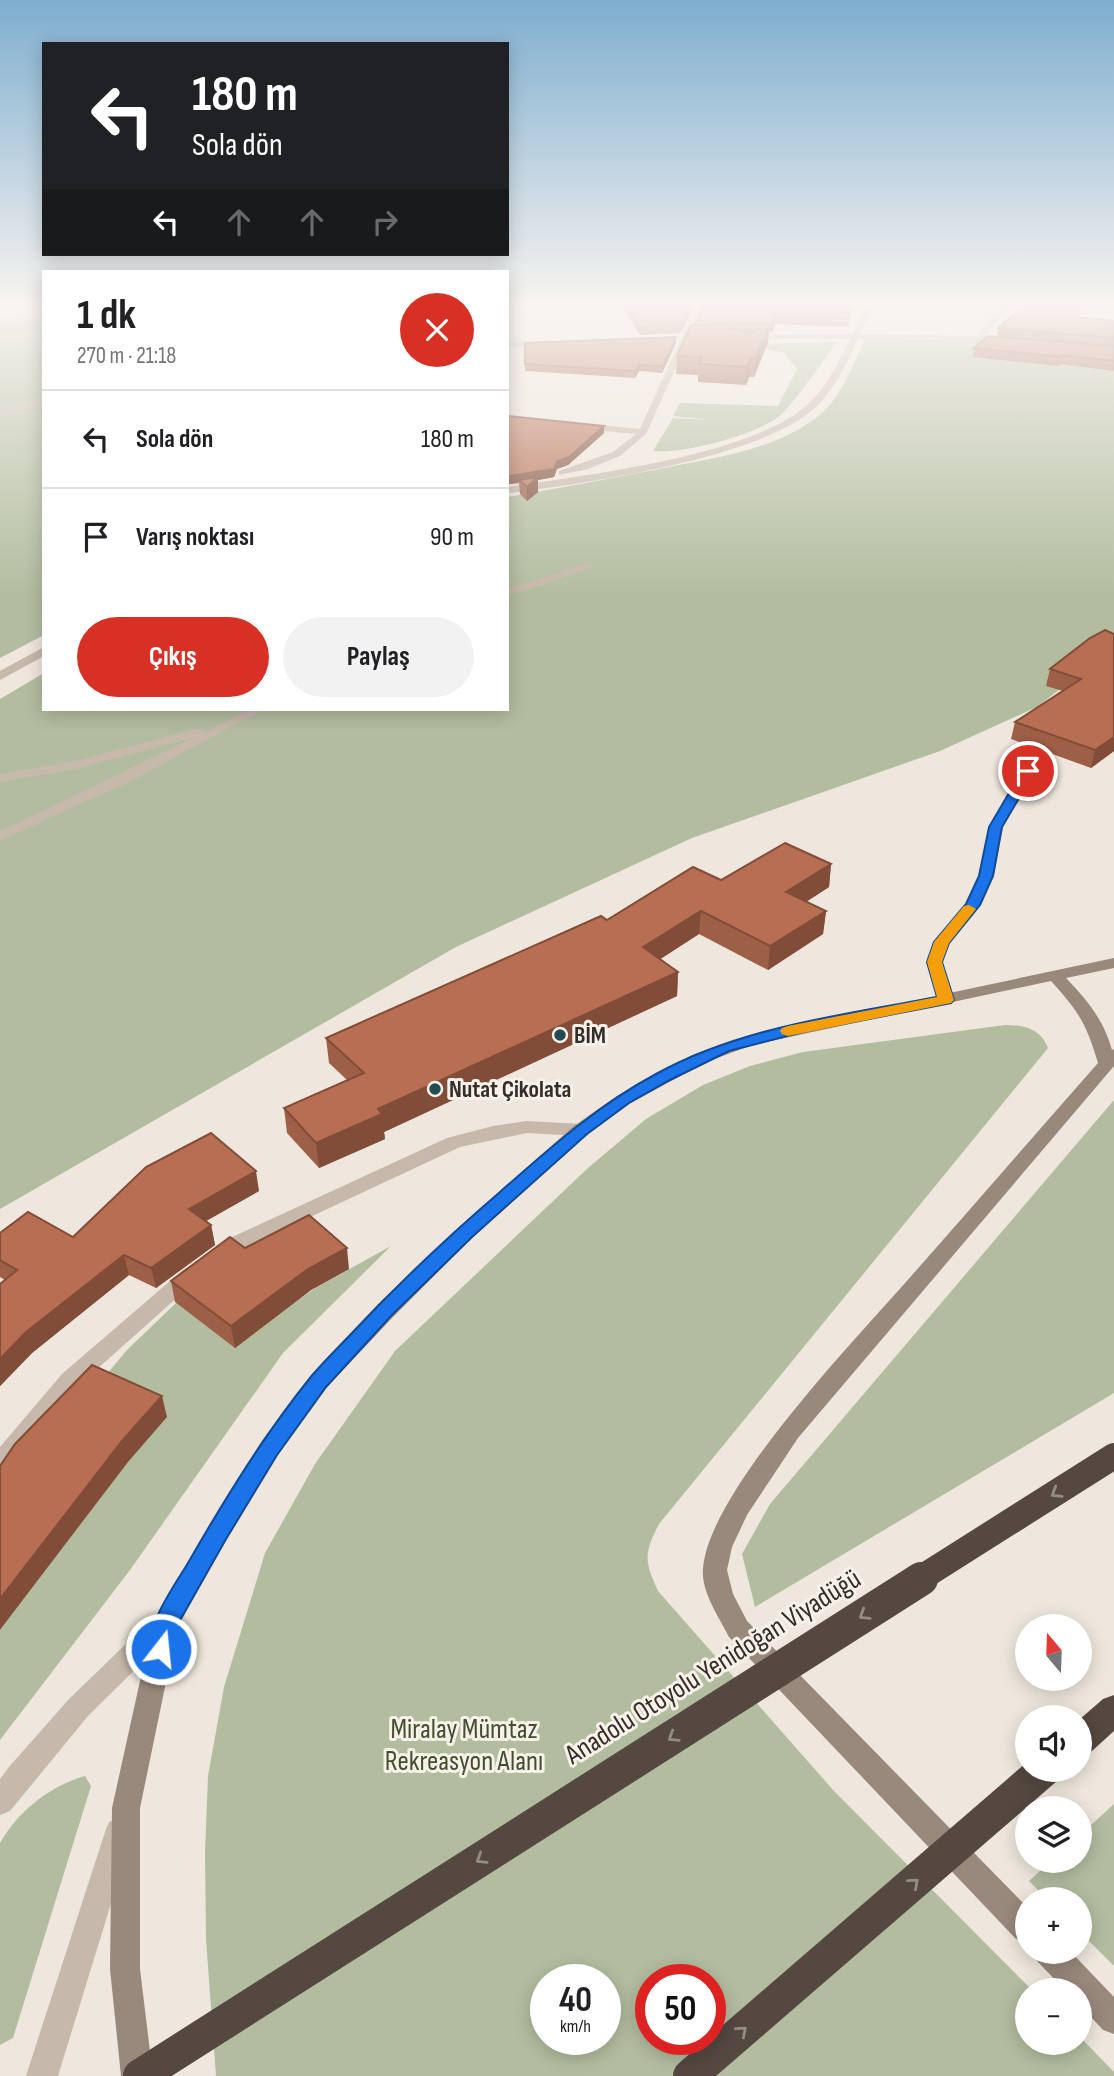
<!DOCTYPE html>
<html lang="tr">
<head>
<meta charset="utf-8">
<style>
	body { margin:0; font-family:"Sofia Sans Condensed",sans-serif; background:#f2f2f2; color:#202124; height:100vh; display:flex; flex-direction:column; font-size:26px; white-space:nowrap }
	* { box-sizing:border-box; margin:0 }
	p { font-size:23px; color:#757577 }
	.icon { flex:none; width:38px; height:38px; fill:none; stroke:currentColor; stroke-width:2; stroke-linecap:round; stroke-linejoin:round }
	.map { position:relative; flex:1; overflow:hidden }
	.sheet { position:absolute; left:42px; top:270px; width:467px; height:441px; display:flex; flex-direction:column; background:#fff; border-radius:0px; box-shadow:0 4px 18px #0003 }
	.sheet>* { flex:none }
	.top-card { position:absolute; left:42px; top:42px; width:467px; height:214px; border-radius:0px; box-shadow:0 4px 18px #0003; background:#202124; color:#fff; overflow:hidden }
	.needle { width:46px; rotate:341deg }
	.tools { position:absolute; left:1015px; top:1614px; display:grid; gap:14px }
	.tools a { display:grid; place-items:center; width:77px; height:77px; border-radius:50%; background:#fff; box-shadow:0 4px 18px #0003; font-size:35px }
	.speed { position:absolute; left:530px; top:1964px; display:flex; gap:14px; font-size:35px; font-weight:700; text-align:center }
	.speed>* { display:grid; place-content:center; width:91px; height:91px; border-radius:50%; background:#fff; box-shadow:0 4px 18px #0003; line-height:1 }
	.speed small { font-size:18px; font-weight:400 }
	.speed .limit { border:10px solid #d22; background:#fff; color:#111 }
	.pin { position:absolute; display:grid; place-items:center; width:60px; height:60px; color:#fff; margin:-30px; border:4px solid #fff; border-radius:50%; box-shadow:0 2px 7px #0007 }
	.me { position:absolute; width:77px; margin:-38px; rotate:16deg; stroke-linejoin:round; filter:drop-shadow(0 0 5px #0008) }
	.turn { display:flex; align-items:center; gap:24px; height:147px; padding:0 35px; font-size:32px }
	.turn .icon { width:91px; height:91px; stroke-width:2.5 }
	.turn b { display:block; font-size:49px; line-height:60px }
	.lanes { display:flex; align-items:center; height:66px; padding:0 35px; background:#0003; justify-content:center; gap:35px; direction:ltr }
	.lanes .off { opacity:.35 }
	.round { display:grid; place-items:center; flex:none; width:74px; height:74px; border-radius:37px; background:#f2f2f2 }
	.head { display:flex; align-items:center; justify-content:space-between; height:119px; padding:0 35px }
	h1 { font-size:42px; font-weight:700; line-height:52px }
	.primary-button { display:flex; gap:14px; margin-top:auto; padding:14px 35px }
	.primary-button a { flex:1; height:80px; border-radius:42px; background:#d93025; color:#fff; font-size:28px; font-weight:700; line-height:80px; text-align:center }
	.primary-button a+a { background:#f2f2f2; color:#202124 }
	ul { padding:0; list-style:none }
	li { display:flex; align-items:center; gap:21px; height:98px; padding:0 35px; border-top:2px solid #e0e0e0 }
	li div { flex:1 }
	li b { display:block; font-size:26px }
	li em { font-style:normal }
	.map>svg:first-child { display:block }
</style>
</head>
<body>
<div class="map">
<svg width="1114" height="2076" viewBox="0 0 1114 2076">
	<rect width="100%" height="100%" fill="#efe7dd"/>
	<g fill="#b2bd9f" fill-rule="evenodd">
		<polygon points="44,319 44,635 0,658 0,321"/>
		<path d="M865,339H963L1114,356V647L1037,707L940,751L692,838L456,947L0,1209V699L44,673V709H508V497C558,488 609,479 659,469C712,458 781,450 823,412C844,392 853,364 865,339Z"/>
		<path d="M837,342C824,359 792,407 777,418C751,436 683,454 653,451L673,418L709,420L673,416L680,403L778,406L797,369L784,353L750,344Z"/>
		<path d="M1005,1025C1024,1025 1041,1029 1048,1048L659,1524C644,1553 644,1561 658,1591L834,1791L1032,1990H1027V2042H1080V2037L1114,2072V2076H216L206,1939L205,1853L208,1776L224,1687L265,1553L315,1464L395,1351L588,1168L646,1119L703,1085L750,1066L803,1052ZM546,1979H606V2039H546ZM651,1979H710V2039H651Z"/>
		<polygon points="1114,1100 1114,1393 755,1607 742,1554 770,1504"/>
		<polygon points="391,1246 283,1353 130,1570 0,1740 0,1630 105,1492 97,1386 127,1350 176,1303 295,1302 317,1287"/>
		<path d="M85,1776L91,1786L13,2038L0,2045V1843C18,1811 50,1786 85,1776Z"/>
		<polygon points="1114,1804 1114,1966 1080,1932 1080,1899 1047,1899 1029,1881 1052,1860 1080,1860 1080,1835"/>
	</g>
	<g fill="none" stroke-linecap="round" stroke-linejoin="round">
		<polygon fill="#c6b8aa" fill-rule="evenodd" points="1028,767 1035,771 1003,827 994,876 981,905 950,943 942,963 954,1000 952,1004 940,1004 926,963 934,942 966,904 978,876 989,827 1021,771"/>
		<g fill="#c6b8aa" fill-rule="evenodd">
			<polygon points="512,305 520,305 508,318 508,311"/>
			<polygon points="696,305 704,305 646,434 620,456 588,469 559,475 559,471 613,452 636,434 580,429 575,426 580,423 640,429"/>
			<path d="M867,305H875L860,334L977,336L1001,305H1009L985,337L1012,341L1008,343L937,338L858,339C847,362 835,389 816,407C762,458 583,484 508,493V487C585,475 756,456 810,402C828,385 839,361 850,339H745L742,335L853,334Z"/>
			<polygon points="44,314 44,318 0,321 0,317"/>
			<polygon points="549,341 552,345 508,347 508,343"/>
			<polygon points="44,397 44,403 0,419 0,413"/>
			<polygon points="587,563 593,566 591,568 508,596 508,589"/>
			<polygon points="44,647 44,656 0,680 0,671"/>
			<polygon points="250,709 265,709 129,782 0,841 0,831 195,737 80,768 0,782 0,774 79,760 198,728 205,732"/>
			<path d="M527,1121L581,1124L588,1126L590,1130L588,1134L581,1136L527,1133L460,1147L244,1248C233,1255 223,1265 210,1261L207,1256L210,1251L230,1238L447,1138L493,1126Z"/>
			<polygon points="191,1266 198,1269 201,1274 198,1279 78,1386 8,1471 0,1474 0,1447 62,1374 184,1269"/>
			<polygon points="166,1611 175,1614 179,1622 175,1630 88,1716 10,1811 0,1815 0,1779 9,1767 69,1699 157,1614"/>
			<polygon points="119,1818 129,1822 133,1832 58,2076 26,2076 105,1832 109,1822"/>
		</g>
		<g fill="#99887c" fill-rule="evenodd">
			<path d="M1114,958V968L1066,978C1087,1000 1104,1020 1112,1050L1114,1049V1066L798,1438L747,1515L732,1547L727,1570L733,1594L747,1621L1027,1907V1943L1016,1939L729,1637C719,1617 701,1592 703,1569C708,1491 860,1335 913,1274C975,1204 1036,1133 1098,1063C1086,1023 1079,1012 1051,981L752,1045L704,1063L629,1104L588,1134L473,1237L393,1317L327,1387L277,1456L227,1539L178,1624L140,1808V1969L153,2076H121L110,1969L112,1808L153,1622L209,1525L261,1442L311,1375L377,1305L459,1227L574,1126L617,1096L692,1055L747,1036Z"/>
			<polygon points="1034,1951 1070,1951 1114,1997 1114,2034 1103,2030 1080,2005 1080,1990 1065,1990 1038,1962"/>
		</g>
		<polygon fill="#544841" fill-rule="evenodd" points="1114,1695 1114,1731 1092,1751 1080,1755 1080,1719 1103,1699"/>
		<polyline stroke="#544841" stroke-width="26" points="918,1580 1114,1456"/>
		<g stroke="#544841" stroke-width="34">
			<polyline points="140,2076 921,1579"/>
			<polyline points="690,2076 1045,1769"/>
		</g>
	</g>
	<g fill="#9e5f47">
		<polygon points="621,305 695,305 680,333 640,335"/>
		<polygon points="850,305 848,327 775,324 772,332 769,332 768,342 754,377 749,377 746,385 698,382 698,375 676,374 677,356 691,325"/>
		<polygon points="1078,317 1114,321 1114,371 1060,364 1059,366 973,357 974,348 997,337 998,328"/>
		<polygon points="525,343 676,343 662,373 639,371 635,378 525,371"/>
		<polygon points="508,416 604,433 568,465 557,469 554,477 538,480 538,492 527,501 520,494 519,483 509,484 508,483"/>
		<polygon points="1114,634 1114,751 1091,768 1011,739 1015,722 1063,691 1046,686 1050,669"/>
		<polygon points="831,864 829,887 806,902 826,911 823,934 768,970 699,934 660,959 678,972 677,996 384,1132 385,1139 319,1168 287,1133 284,1108 347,1080 329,1063 326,1038 607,920 721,880"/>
		<polygon points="259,1191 206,1221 211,1225 215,1245 156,1288 129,1275 32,1353 0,1386 0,1284 5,1280 0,1277 0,1233 73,1237"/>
		<polygon points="245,1248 349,1269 311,1290 235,1348 175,1302 171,1281"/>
	</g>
	<g fill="#814d39">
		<polygon points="691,305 695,305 680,333 681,325"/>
		<polygon points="776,315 775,324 772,332 773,324"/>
		<polygon points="769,325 768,342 754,377 755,359"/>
		<polygon points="676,337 676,343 662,373 663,366"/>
		<polygon points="751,358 749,377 746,385 747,367"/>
		<polygon points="639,365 639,371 635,378 635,371"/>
		<polygon points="604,426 604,433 568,465 557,469 554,477 538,480 538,492 527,501 527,487 519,480 519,483 509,484 509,476 557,461"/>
		<polygon points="1114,737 1114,751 1091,768 1095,750"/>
		<polygon points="831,864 829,887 784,916 786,892"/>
		<polygon points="701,911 699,934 642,971 643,947"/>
		<polygon points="826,911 823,934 768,970 770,946"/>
		<polygon points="678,972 677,996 384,1132 385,1139 319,1168 316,1143 378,1109"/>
		<polygon points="256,1171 259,1191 192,1229 189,1209"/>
		<polygon points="211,1225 215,1245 156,1288 151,1268"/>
		<polygon points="347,1248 349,1269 311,1290 235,1348 231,1326 308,1269"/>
		<polygon points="124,1255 129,1275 32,1353 0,1386 0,1359 26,1332"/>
		<polygon points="162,1396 167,1417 128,1462 0,1630 0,1599 122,1441"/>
	</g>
	<g fill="#b86e52" stroke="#814d39" stroke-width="2">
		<polygon points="626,305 691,305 681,325 640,327"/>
		<polygon points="703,305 850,305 849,319 776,315 773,324 695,325"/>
		<polygon points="1025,305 1079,305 1078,317 1114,321 1114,338 998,328"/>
		<polygon points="691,325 723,325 751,334 759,330 755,325 769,325 755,359 751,358 747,367 699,364 702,357 677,356"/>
		<polygon points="988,336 1114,346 1114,361 1062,355 1061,357 974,348"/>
		<polygon points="676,337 663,366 639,365 635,371 525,364 525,343"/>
		<polygon points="508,416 604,426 569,457 557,461 554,469 509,476 508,475"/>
		<polygon points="538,477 527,487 519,480"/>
		<polygon points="1105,630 1114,634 1114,737 1095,750 1015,722 1081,679 1050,669 1090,638"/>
		<polygon points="785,843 831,864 786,892 826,911 770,946 701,911 643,947 678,972 378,1109 382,1114 316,1143 284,1108 364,1073 326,1038 601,916 607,920 693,867 721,880"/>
		<polygon points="211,1133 256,1171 189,1209 211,1225 151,1268 124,1255 26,1332 0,1359 0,1284 17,1270 0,1260 0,1233 28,1212 73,1237 146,1167"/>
		<polygon points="309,1215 347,1248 308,1269 231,1326 171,1281 230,1237 245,1248"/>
		<polygon points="92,1365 162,1396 122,1441 0,1599 0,1466 15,1444"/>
	</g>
	<defs><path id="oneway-chevron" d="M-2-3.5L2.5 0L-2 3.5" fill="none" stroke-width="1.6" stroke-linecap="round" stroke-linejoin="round" transform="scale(1.75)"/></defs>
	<g stroke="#958c84">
		<use href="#oneway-chevron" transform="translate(1056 1493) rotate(148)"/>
		<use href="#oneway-chevron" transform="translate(864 1615) rotate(148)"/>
		<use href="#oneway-chevron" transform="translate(673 1737) rotate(148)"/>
		<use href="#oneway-chevron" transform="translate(481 1859) rotate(148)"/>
		<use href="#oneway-chevron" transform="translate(914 1883) rotate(-41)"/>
		<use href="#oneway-chevron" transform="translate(742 2031) rotate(-41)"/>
	</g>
	<linearGradient id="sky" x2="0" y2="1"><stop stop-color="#7eaecf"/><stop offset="0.51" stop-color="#f8f4f0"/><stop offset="1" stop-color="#f8f4f0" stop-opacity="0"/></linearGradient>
	<rect width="1114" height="596" fill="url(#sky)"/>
	<path fill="#1a73e8" stroke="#114b97" stroke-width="2" d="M1028,767L1035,771L1002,827L993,876L980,905L949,943L942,962L954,1000L951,1003L807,1031L729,1051L670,1080L629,1103L587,1134L472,1237L391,1316L326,1387L277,1455L226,1539L178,1624L169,1656L161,1660L152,1656C141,1631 175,1585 188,1563C225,1499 264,1435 310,1378C324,1361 340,1346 355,1330C401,1281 450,1235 500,1192C550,1148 598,1105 656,1074C741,1027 842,1015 937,997L927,962L934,942L966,904L979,876L989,827L1022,771Z"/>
	<polygon fill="#f59e0b" points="969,905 976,909 949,943 942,962 954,1000 951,1003 788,1036 782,1034 780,1031 782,1028 788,1026 937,997 927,962 934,942 964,906"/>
	<g fill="#234d51" stroke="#f7f1e9" stroke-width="2.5">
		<circle cx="560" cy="1035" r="7"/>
		<circle cx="435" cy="1089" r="7"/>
	</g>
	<g text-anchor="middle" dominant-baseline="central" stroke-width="6" stroke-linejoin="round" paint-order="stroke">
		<g font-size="24" font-weight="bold" fill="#352d29" stroke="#f7f1e9" text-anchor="start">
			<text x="574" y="1035">BİM</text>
			<text x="449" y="1089">Nutat Çikolata</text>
		</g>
		<g font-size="28" fill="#352d29" stroke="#f7f1e9">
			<text transform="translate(713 1667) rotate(-32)">Anadolu Otoyolu Yenidoğan Viyadüğü</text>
		</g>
		<g font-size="28" fill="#435030" stroke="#f7f1e9">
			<text x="464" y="1729">Miralay Mümtaz<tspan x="464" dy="32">Rekreasyon Alanı</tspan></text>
		</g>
	</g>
</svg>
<div class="tools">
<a><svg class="needle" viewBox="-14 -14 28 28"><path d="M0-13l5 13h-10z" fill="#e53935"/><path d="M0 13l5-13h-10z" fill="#757577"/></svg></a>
<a><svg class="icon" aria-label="sound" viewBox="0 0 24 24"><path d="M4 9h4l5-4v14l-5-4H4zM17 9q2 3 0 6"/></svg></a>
<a><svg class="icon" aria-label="layers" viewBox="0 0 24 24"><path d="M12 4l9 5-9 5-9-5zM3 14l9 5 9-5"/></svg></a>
<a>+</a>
<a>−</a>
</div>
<div class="speed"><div>40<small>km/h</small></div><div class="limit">50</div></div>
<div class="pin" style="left:1028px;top:771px;background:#d93025"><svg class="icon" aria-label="arrive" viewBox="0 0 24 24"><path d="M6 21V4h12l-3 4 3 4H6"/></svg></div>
<svg class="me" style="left:161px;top:1649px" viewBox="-20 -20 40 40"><circle r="17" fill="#1a73e8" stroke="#fff" stroke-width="3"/><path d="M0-11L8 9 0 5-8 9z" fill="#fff"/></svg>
<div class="top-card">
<div class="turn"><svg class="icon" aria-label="left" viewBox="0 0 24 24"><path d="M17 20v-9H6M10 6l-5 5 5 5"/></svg><div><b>180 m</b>Sola dön</div></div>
<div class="lanes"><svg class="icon" aria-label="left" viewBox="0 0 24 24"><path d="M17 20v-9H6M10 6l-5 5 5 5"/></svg><svg class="icon off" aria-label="ahead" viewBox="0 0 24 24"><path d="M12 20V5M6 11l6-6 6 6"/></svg><svg class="icon off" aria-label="ahead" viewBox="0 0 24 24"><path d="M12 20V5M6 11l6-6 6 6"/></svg><svg class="icon off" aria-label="right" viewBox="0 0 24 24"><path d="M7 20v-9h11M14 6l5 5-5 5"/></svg></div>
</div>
<section class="sheet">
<div class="head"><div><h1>1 dk</h1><p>270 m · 21:18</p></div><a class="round" style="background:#d93025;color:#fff"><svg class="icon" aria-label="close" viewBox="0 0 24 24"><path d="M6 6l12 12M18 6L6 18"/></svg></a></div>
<ul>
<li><svg class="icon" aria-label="left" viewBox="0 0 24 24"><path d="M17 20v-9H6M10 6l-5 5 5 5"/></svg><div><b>Sola dön</b></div><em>180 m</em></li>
<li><svg class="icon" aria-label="arrive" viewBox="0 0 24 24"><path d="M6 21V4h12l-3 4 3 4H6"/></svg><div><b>Varış noktası</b></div><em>90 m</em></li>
</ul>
<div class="primary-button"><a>Çıkış</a><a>Paylaş</a></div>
</section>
</div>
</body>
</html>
